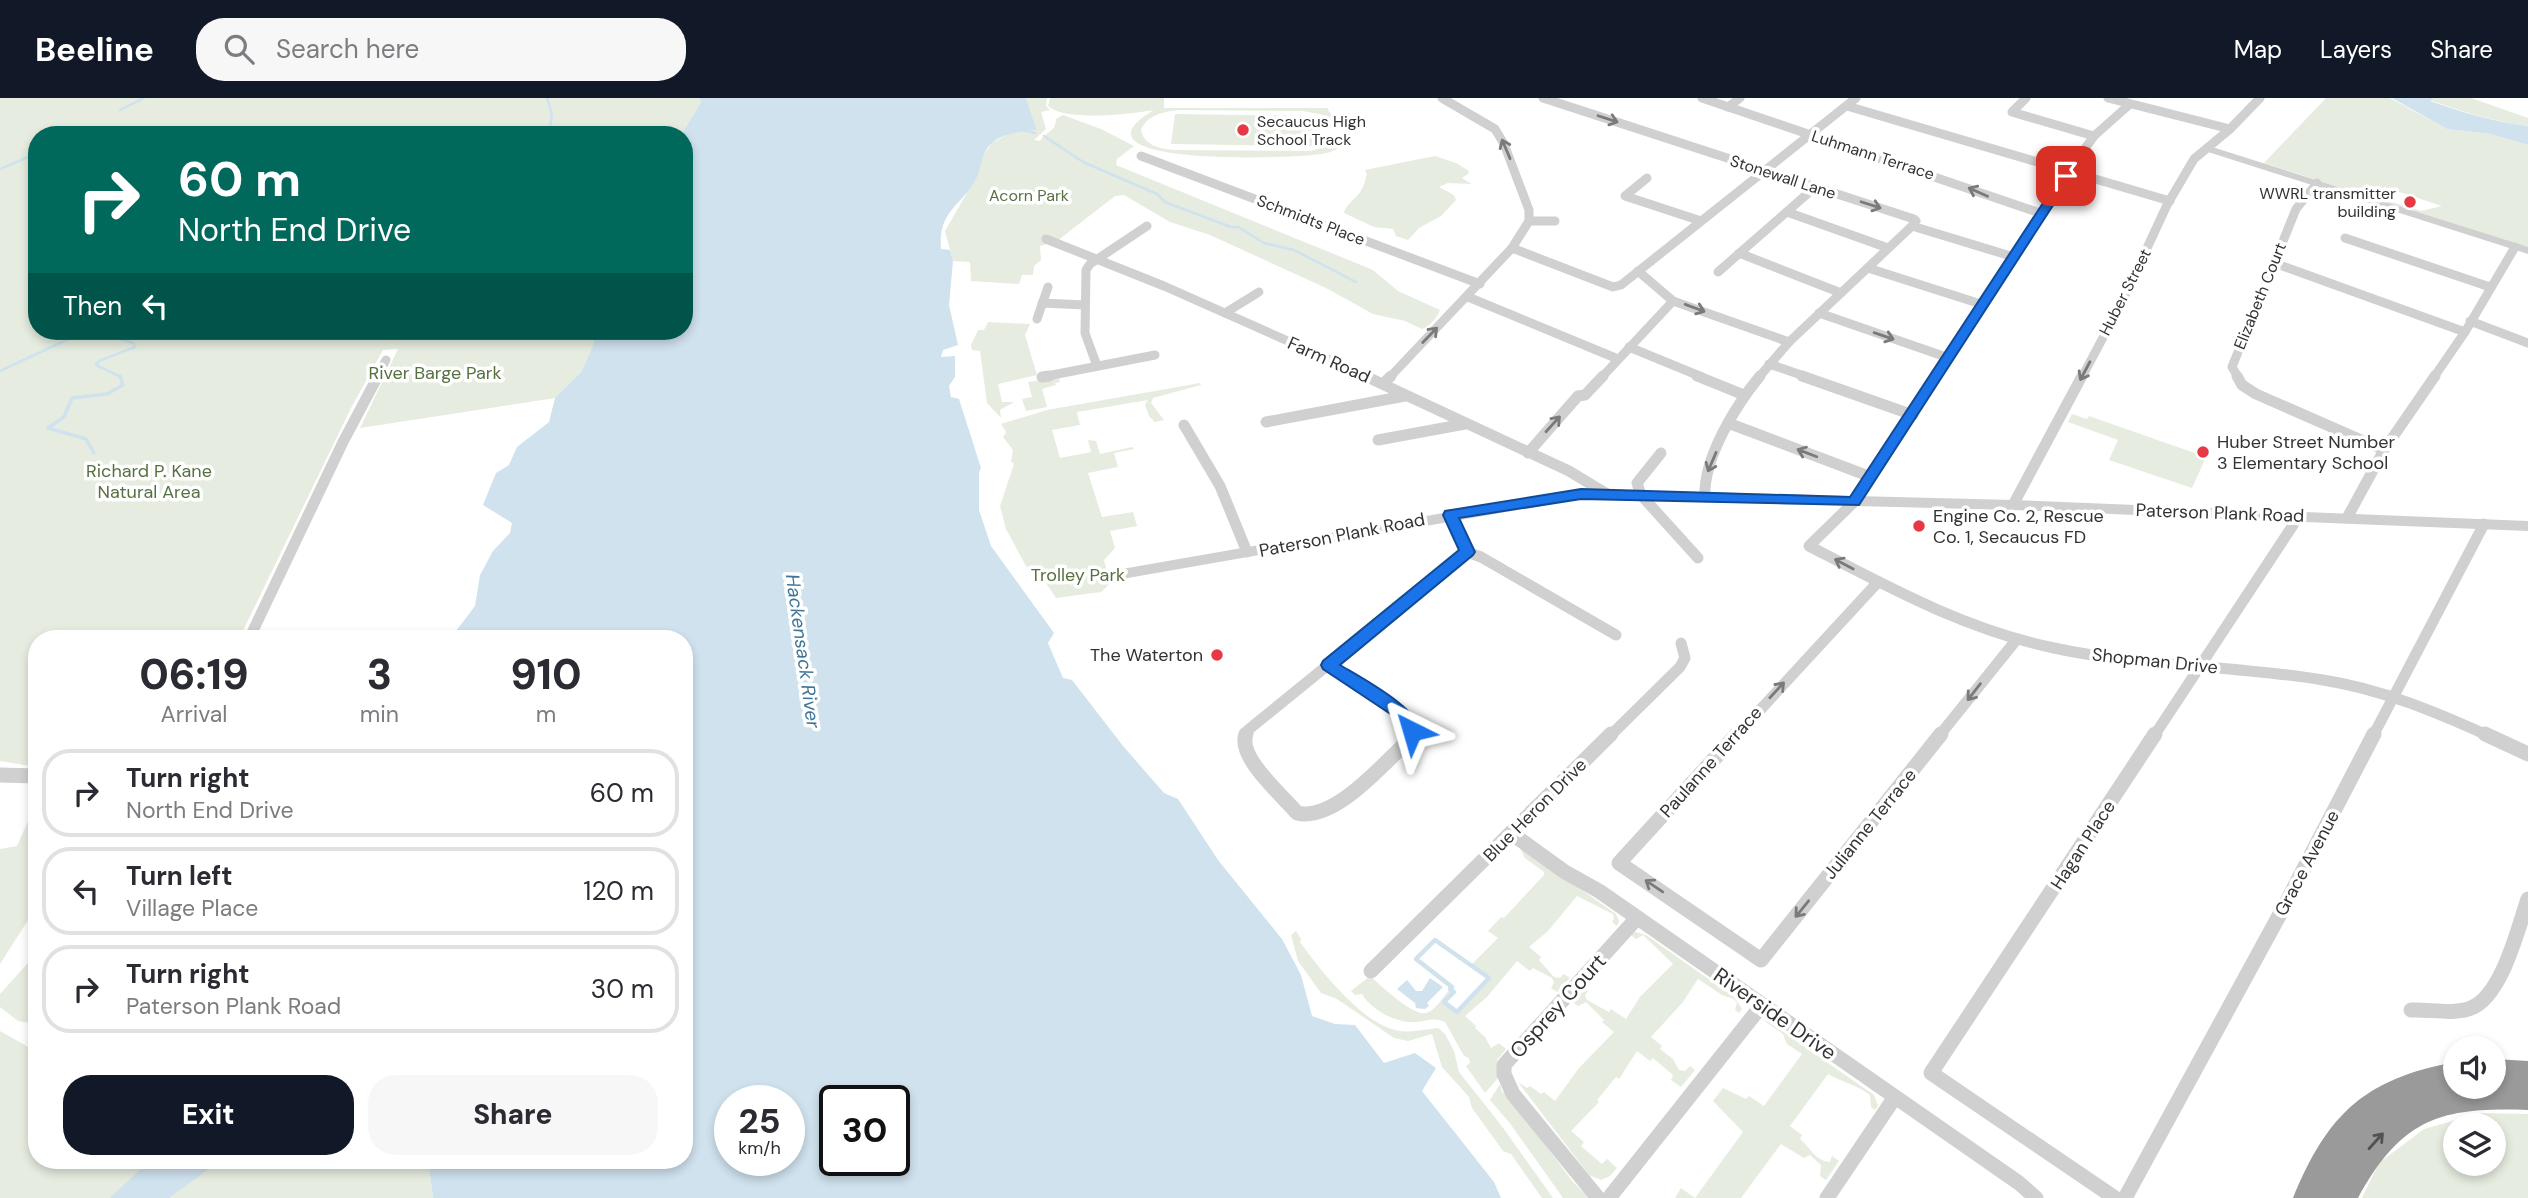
<!DOCTYPE html>
<html lang="en">
<head>
<meta charset="utf-8">
<style>
	body { margin:0; font-family:"DM Sans",sans-serif; background:#f7f7f7; color:#2b2b33; height:100vh; display:flex; flex-direction:column; font-size:26px; white-space:nowrap }
	* { box-sizing:border-box; margin:0 }
	p { font-size:23px; color:#7c7c81 }
	.icon { flex:none; width:38px; height:38px; fill:none; stroke:currentColor; stroke-width:2; stroke-linecap:round; stroke-linejoin:round }
	.map { position:relative; flex:1; overflow:hidden }
	.panel { position:absolute; left:28px; top:532px; width:665px; height:539px; display:flex; flex-direction:column; background:#fff; border-radius:28px; box-shadow:0 4px 10px #0003 }
	.panel>* { flex:none }
	.banner { position:absolute; left:28px; top:28px; width:665px; height:214px; border-radius:28px; box-shadow:0 4px 10px #0003; background:#00695c; color:#fff; overflow:hidden }
	.buttons { position:absolute; left:2443px; top:938px; display:grid; gap:14px }
	.buttons a { display:grid; place-items:center; width:63px; height:63px; border-radius:50%; background:#fff; box-shadow:0 4px 10px #0003; font-size:35px }
	.speed { position:absolute; left:714px; top:987px; display:flex; gap:14px; font-size:35px; font-weight:700; text-align:center }
	.speed>* { display:grid; place-content:center; width:91px; height:91px; border-radius:50%; background:#fff; box-shadow:0 4px 10px #0003; line-height:1 }
	.speed small { font-size:18px; font-weight:400 }
	.speed .limit { border:4px solid #111; border-radius:10px; background:#fff; color:#111 }
	.pin { position:absolute; display:grid; place-items:center; width:60px; height:60px; color:#fff; margin:-30px; border-radius:14px; box-shadow:0 4px 10px #0006 }
	.me { position:absolute; width:77px; margin:-38px; rotate:320deg; stroke-linejoin:round; filter:drop-shadow(0 0 5px #0008) }
	.turn { display:flex; align-items:center; gap:24px; height:147px; padding:0 35px; font-size:32px }
	.turn .icon { width:91px; height:91px; stroke-width:2.5 }
	.turn b { display:block; font-size:49px; line-height:60px }
	.then { display:flex; align-items:center; height:66px; padding:0 35px; background:#0003; gap:14px; font-size:26px }
	.eta { display:flex; justify-content:space-evenly; align-items:center; height:119px; text-align:center }
	.eta b { font-size:42px; font-weight:800; line-height:49px }
	.button { display:flex; gap:14px; margin-top:auto; padding:14px 35px }
	.button a { flex:1; height:80px; border-radius:28px; background:#111827; color:#fff; font-size:28px; font-weight:800; line-height:80px; text-align:center }
	.button a+a { background:#f7f7f7; color:#2b2b33 }
	ul { padding:0; list-style:none }
	li { display:flex; align-items:center; gap:21px; height:88px; margin:0 14px 10px; padding:0 21px; border:4px solid #e1e1e2; border-radius:28px }
	li div { flex:1 }
	li b { display:block; font-size:26px }
	li em { font-style:normal }
	header { display:flex; align-items:center; gap:42px; box-sizing:border-box; height:98px; padding:0 35px; background:#111827; color:#fff }
	header strong { font-size:33px }
	nav { display:flex; gap:38px; margin-inline-start:auto; font-size:24px }
	.search { width:490px; height:63px; background:#f7f7f7; display:flex; align-items:center; gap:18px; box-sizing:border-box; padding:0 24px; border-radius:28px; color:#7c7c81; font-size:26px }
	.map>svg:first-child { display:block }
</style>
</head>
<body>
<header>
<strong>Beeline</strong>
<div class="search"><svg class="icon" aria-label="search" viewBox="0 0 24 24"><circle cx="10" cy="10" r="6"/><path d="M15 15l6 6"/></svg>Search here</div>
<nav><a>Map</a><a>Layers</a><a>Share</a></nav>
</header>
<div class="map">
<svg width="2528" height="1100" viewBox="0 0 2528 1100">
	<rect width="100%" height="100%" fill="#fff"/>
	<g fill="#e6ecdf" fill-rule="evenodd">
		<polygon points="0,0 699,0 701,4 681,37 37,37 37,233 595,233 593,247 582,273 555,300 360,330 398,251 383,252 351,310 239,541 37,541 37,669 0,663"/>
		<path d="M1026,0H1047L1046,8L1050,12L1041,14L1046,31L1034,42L1040,43C1045,34 1056,34 1056,21L1063,17L1101,31L1134,48L1117,61L1116,67L1373,172L1398,193L1440,212C1437,220 1430,228 1422,231L1405,223L1373,216L1326,190L1210,137L1170,124L1124,97L1115,98L1057,143L1040,148L1041,162L1034,168L1033,177H1022L1019,186L971,183L970,164L953,163L945,133L975,81L984,56L992,45L1010,35L1037,32Z"/>
		<path d="M1050,0H1164V10H1328L1329,14L1348,25L1351,36C1347,47 1338,52 1327,55C1304,61 1055,70 1154,12C1131,16 1065,24 1048,8ZM1178,12L1302,13L1320,16L1335,22L1343,34L1334,46L1311,53L1175,52C1161,51 1144,48 1141,32C1147,17 1163,14 1178,12Z"/>
		<path d="M2326,0H2390L2447,31L2490,36L2528,47V150L2264,65ZM2384,89L2442,108L2421,113L2376,99Z"/>
		<path d="M2433,0H2471L2528,20V28C2494,24 2462,13 2429,2Z"/>
		<polygon points="1175,16 1313,18 1313,48 1171,46"/>
		<path d="M1435,58L1456,65L1469,73L1468,76L1462,80L1472,86L1448,85L1439,89L1454,97L1456,102L1441,118L1419,130L1408,142L1396,138L1393,131L1374,129L1344,115C1346,105 1357,101 1362,91C1365,86 1365,81 1367,76L1365,72Z"/>
		<polygon points="988,224 1030,226 1025,237 1037,277 998,286 1002,304 1014,304 1000,312 1001,320 987,305 980,253 972,252 971,247 978,232 984,232"/>
		<polygon points="1059,280 1060,284 1055,285 1056,287 1042,291 1047,309 1026,313 1022,301 1032,299 1028,284"/>
		<polygon points="1200,285 1201,287 1153,300 1151,305 1164,322 1155,324 1149,318 1145,307 1148,302 1077,314 1080,327 1052,332 1060,360 1091,354 1088,342 1096,343 1100,356 1132,349 1134,351 1114,355 1118,369 1088,375 1102,419 1133,414 1137,428 1110,433 1115,450 1104,462 1110,486 1101,494 1056,500 1046,485 1026,468 1006,431 1000,408 1014,366 1011,363 1013,352 1003,339 1006,334 1001,326 1047,312"/>
		<polygon points="2072,316 2087,321 2089,318 2206,359 2192,390 2109,362 2118,342 2068,324"/>
		<polygon points="37,703 37,808 0,866 0,751 17,748"/>
		<path d="M1519,748L1616,816L1619,823L1617,828L1612,824L1614,821L1613,816L1577,798L1548,833L1529,849L1541,859L1539,862L1554,879L1560,880L1564,876L1570,880L1557,894L1551,890L1554,885L1552,880L1533,870L1530,873L1517,863L1487,899L1465,918L1476,928L1475,930L1485,939L1491,950L1499,945L1506,951L1497,962L1498,980L1485,995L1466,968L1470,965L1469,960L1464,958L1445,924C1434,919 1428,923 1416,924C1397,926 1371,912 1362,896L1355,897L1351,893L1370,878C1380,887 1414,919 1426,915C1435,913 1444,898 1450,891L1454,894L1445,904L1457,914L1489,880L1471,867L1498,840L1488,833L1501,819L1504,820L1544,777V774L1525,760Z"/>
		<path d="M1296,833L1301,841L1300,844C1320,872 1365,929 1400,933C1413,935 1425,931 1438,930L1445,936L1454,953L1459,974L1501,1027L1553,1100H1542L1511,1056L1503,1053L1472,1010L1469,999L1442,969L1432,936L1408,943L1394,940L1337,901L1321,895L1298,863L1291,837Z"/>
		<polygon points="1635,834 1646,837 1734,899 1742,911 1739,915 1735,912 1737,905 1734,901 1722,897 1698,881 1683,904 1651,939 1662,948 1660,951 1673,961 1679,972 1685,973 1690,968 1695,972 1681,989 1671,982 1673,977 1653,960 1650,963 1637,953 1619,981 1616,979 1597,1002 1599,1004 1571,1033 1584,1044 1581,1048 1602,1066 1607,1061 1617,1070 1610,1078 1601,1082 1589,1077 1518,984 1527,990 1530,988 1541,996 1544,994 1555,1003 1579,970 1614,934 1602,924 1604,922 1586,904 1578,908 1572,904 1584,889 1588,893 1585,897 1587,902 1609,914 1611,911 1626,921 1640,899 1673,866 1643,837 1636,841 1631,837"/>
		<polygon points="37,855 37,926 18,923 0,909 0,896"/>
		<path d="M1763,922L1769,924L1874,997L1878,1008L1875,1012L1871,1009L1870,997C1855,986 1844,985 1828,976L1790,1028L1802,1037L1800,1041C1810,1049 1815,1063 1830,1064L1832,1058L1839,1063L1826,1082L1820,1078L1821,1067L1810,1057L1804,1060L1781,1046L1741,1100H1675L1681,1090L1695,1100L1743,1034L1713,1003L1723,990L1746,1001L1749,998L1764,1008L1802,956L1787,946L1783,936Z"/>
		<polygon points="0,933 37,954 37,1062 428,1062 433,1100 0,1100"/>
		<polygon points="1500,986 1502,994 1507,996 1506,999 1511,1001 1573,1084 1589,1100 1563,1100 1509,1024 1490,1002"/>
		<path d="M2481,1015L2528,1016V1100H2362L2379,1065L2424,1031ZM2455,1027H2494V1066H2455Z"/>
	</g>
	<g fill="#cfe2ee" fill-rule="evenodd">
		<path d="M699,0H1026L1037,32C1021,34 1004,34 991,46C981,55 982,69 976,81C961,109 938,112 941,151L950,152L953,163L949,207L958,247L943,252L941,259L955,258V279L949,288L951,299L959,301L981,370L979,374V412L991,448L1054,535L1048,545L1063,580L1072,582L1123,648L1164,695L1178,701L1218,762L1282,841L1301,877L1312,918L1335,926L1355,927L1384,965L1415,955L1436,970L1422,993L1494,1084L1501,1100H433L428,1062H684V541H450L475,508L480,477L493,453L510,435L512,425L483,407L496,375L509,367L517,349L549,324L555,300L582,273L593,247L595,233H684V37H681L701,4ZM730,1003H789V1062H730ZM835,1003H894V1062H835Z"/>
		<path d="M2392,0H2433L2430,3C2462,14 2494,24 2528,28V47L2490,36L2447,31Z"/>
		<polygon points="1430,880 1443,889 1427,905 1429,908 1425,911 1416,910 1415,905 1397,891 1407,882 1416,893 1422,893"/>
		<polygon points="160,1062 221,1062 169,1100 110,1100 145,1067"/>
	</g>
	<g fill="none" stroke-linecap="round" stroke-linejoin="round">
		<g stroke="#cfe2ee" stroke-width="2.5">
			<polyline points="547,0 552,16 549,37"/>
			<polyline points="120,12 144,0"/>
			<polyline points="1022,32 1035,35"/>
			<polyline points="1044,38 1083,64 1157,96 1165,104 1231,129 1238,129 1264,145 1294,152 1356,184"/>
			<polyline points="0,71 26,60 37,59"/>
			<polyline points="37,145 33,149 37,154"/>
			<polyline points="105,233 110,238 133,245 135,249 99,263 96,267 121,279"/>
			<polyline points="0,273 77,237 96,233"/>
		</g>
		<polyline stroke="#cfe2ee" stroke-width="3.5" points="94,355 86,341 48,330 64,319 72,300 107,296 123,287 120,278"/>
		<polygon stroke="#cfe2ee" stroke-width="4.5" points="1435,842 1489,880 1457,914 1444,904 1454,894 1450,891 1452,889 1416,861"/>
		<g stroke="#d0d0d0" stroke-width="9">
			<polyline points="1543,0 1914,121 1916,123 1912,128"/>
			<polyline points="1702,0 2043,116"/>
			<polyline points="2026,0 2012,14 2094,38"/>
			<polyline points="2108,0 2230,31"/>
			<polyline points="1847,8 2170,103"/>
			<polyline points="1728,9 1740,0"/>
			<polyline points="1141,58 1480,186"/>
			<polyline points="1647,80 1625,98 1701,123"/>
			<polyline points="1787,114 1888,150"/>
			<polyline points="1529,123 1555,123"/>
			<polyline points="1912,128 2014,159"/>
			<polyline points="2345,140 2490,189"/>
			<polyline points="1046,141 1164,188 1369,279"/>
			<polyline points="1512,150 1613,189 1621,187 1856,0"/>
			<polyline points="1739,155 1841,195"/>
			<polyline points="2274,165 2465,234"/>
			<polyline points="1868,170 1984,207"/>
			<polyline points="1638,173 1673,203 1789,244"/>
			<polyline points="1718,174 1815,89"/>
			<polyline points="1468,199 1618,261"/>
			<polyline points="1042,205 1085,207"/>
			<polyline points="1225,215 1259,194"/>
			<polyline points="1819,215 1949,260"/>
			<polyline points="1037,221 1048,189"/>
			<polyline points="2470,223 2528,245"/>
			<polyline points="1629,249 1702,279"/>
			<polyline points="1769,266 1807,279"/>
			<polyline points="1097,268 1085,235 1086,172 1090,166 1147,128"/>
			<polyline points="377,279 386,262"/>
			<polyline points="1042,279 1155,257"/>
			<polyline points="1390,279 1512,150 1529,123 1529,112 1504,46 1495,31 1442,0"/>
			<polyline points="1602,279 1673,203"/>
			<polyline points="1759,279 1789,244 1912,128"/>
			<polyline points="1935,279 2068,74 2094,38 2130,6"/>
			<polyline points="2082,279 2123,202 2167,107 2194,61 2230,31 2260,0"/>
			<polyline points="2238,279 2232,269 2296,111 2317,85"/>
			<polyline points="2434,279 2465,234 2515,149"/>
		</g>
		<g stroke="#d0d0d0" stroke-width="11">
			<polyline points="1365,278 1569,373 1607,396"/>
			<polyline points="1697,278 1744,297"/>
			<polyline points="1802,278 1913,317"/>
			<path d="M1936,278L1854,404L1809,448C1888,489 1966,532 2054,550C2142,569 2234,567 2323,582C2381,591 2436,614 2489,638"/>
			<polyline points="2237,278 2242,287 2256,296 2384,352"/>
			<polyline points="1042,279 1049,278"/>
			<polyline points="1383,286 1391,278"/>
			<polyline points="1266,324 1405,298"/>
			<polyline points="1728,325 1871,379"/>
			<polyline points="1184,327 1220,388 1247,454"/>
			<polyline points="1378,342 1465,326"/>
			<polyline points="1528,355 1578,298 1585,297 1603,278"/>
			<polyline points="1661,355 1637,385 1641,397 1698,460"/>
			<path d="M1705,399C1703,360 1736,307 1760,278"/>
			<polyline points="2013,407 2082,278"/>
			<polyline points="1450,417 1467,454 1481,459 1616,537"/>
			<polyline points="2347,420 2384,352 2435,278"/>
			<polyline points="249,541 343,344 378,278"/>
			<polyline points="1329,567 1387,605 1411,628 1410,638"/>
			<polyline points="1246,638 1248,632 1467,454"/>
			<polyline points="1610,638 1680,569 1685,560 1681,545"/>
			<polyline points="1736,638 1878,484"/>
			<polyline points="1939,638 2017,541"/>
			<polyline points="2154,638 2299,418"/>
			<polyline points="2373,638 2484,426"/>
		</g>
		<g stroke="#d0d0d0" stroke-width="15">
			<path d="M1246,636C1237,659 1282,697 1297,715C1334,724 1381,668 1407,644L1411,636"/>
			<polyline points="1737,636 1619,765 1761,862 1941,636"/>
			<polyline points="2485,636 2528,656"/>
			<polyline points="0,677 37,678"/>
			<polyline points="1511,735 1565,774 1599,793 2019,1085 2036,1100"/>
			<polyline points="1371,873 1611,636"/>
			<path d="M2411,912C2429,911 2454,917 2471,910C2502,898 2518,830 2528,801"/>
			<polyline points="1598,1100 1513,996 1504,976 1504,967 1637,820"/>
			<polyline points="1609,1100 1762,907"/>
			<polyline points="1827,1100 1895,999"/>
			<polyline points="2115,1100 1931,975 2155,636"/>
			<polyline points="2125,1100 2286,805 2374,636"/>
		</g>
		<g fill="#d0d0d0" fill-rule="evenodd">
			<polygon points="2209,48 2528,149 2528,156 2205,53 2204,51"/>
			<polygon points="1581,391 2013,402 2528,423 2528,433 2013,412 1581,401 1122,481 1115,476 1122,471"/>
		</g>
		<path fill="#9a9a9a" fill-rule="evenodd" d="M2494,961L2528,963V1012C2441,1009 2402,1020 2358,1100H2293C2328,1015 2365,981 2455,964V989H2494Z"/>
	</g>
	<defs><path id="oneway-shaft" d="M-6 0H5M1.5-3L5.5 0L1.5 3" fill="none" stroke-width="1.6" stroke-linecap="round" stroke-linejoin="round" transform="scale(1.75)"/></defs>
	<g stroke="#7a7a7a">
		<use href="#oneway-shaft" transform="translate(1608 21) rotate(18)"/>
		<use href="#oneway-shaft" transform="translate(1506 51) rotate(-113)"/>
		<use href="#oneway-shaft" transform="translate(1978 94) rotate(-156)"/>
		<use href="#oneway-shaft" transform="translate(1871 107) rotate(18)"/>
		<use href="#oneway-shaft" transform="translate(1695 210) rotate(20)"/>
		<use href="#oneway-shaft" transform="translate(1430 237) rotate(-46)"/>
		<use href="#oneway-shaft" transform="translate(1884 238) rotate(19)"/>
		<use href="#oneway-shaft" transform="translate(2085 273) rotate(118)"/>
		<use href="#oneway-shaft" transform="translate(1553 326) rotate(-48)"/>
		<use href="#oneway-shaft" transform="translate(1807 355) rotate(-159)"/>
		<use href="#oneway-shaft" transform="translate(1712 364) rotate(113)"/>
		<use href="#oneway-shaft" transform="translate(1844 466) rotate(-152)"/>
		<use href="#oneway-shaft" transform="translate(1777 592) rotate(-47)"/>
		<use href="#oneway-shaft" transform="translate(1974 594) rotate(128)"/>
		<use href="#oneway-shaft" transform="translate(1654 788) rotate(-146)"/>
		<use href="#oneway-shaft" transform="translate(1802 811) rotate(129)"/>
	</g>
	<use stroke="#525252" href="#oneway-shaft" transform="translate(2376 1043) rotate(-48)"/>
	<path fill="#1a73e8" stroke="#114b97" stroke-width="2" d="M2062,76L2072,78L1859,407L1581,401L1459,420L1475,454L1473,457L1340,567C1358,578 1429,615 1418,638H1406L1403,627L1392,617L1323,571L1321,567L1323,563L1459,452L1443,417L1445,413L1581,391L1850,399Z"/>
	<g fill="#e63946" stroke="#fff" stroke-width="2.5">
		<circle cx="1243" cy="32" r="7"/>
		<circle cx="2410" cy="104" r="7"/>
		<circle cx="2203" cy="354" r="7"/>
		<circle cx="1919" cy="428" r="7"/>
		<circle cx="1217" cy="557" r="7"/>
	</g>
	<g text-anchor="middle" dominant-baseline="central" stroke-width="7" stroke-linejoin="round" paint-order="stroke">
		<g font-size="16" fill="#333" stroke="#fff" text-anchor="start">
			<text x="1257" y="23">Secaucus High<tspan x="1257" dy="18">School Track</tspan></text>
			<text x="2396" y="95" text-anchor="end">WWRL transmitter<tspan x="2396" dy="18">building</tspan></text>
		</g>
		<g font-size="16" fill="#333" stroke="#fff">
			<text transform="translate(1873 57) rotate(18)">Luhmann Terrace</text>
			<text transform="translate(1783 79) rotate(18)">Stonewall Lane</text>
			<text transform="translate(1311 122) rotate(21)">Schmidts Place</text>
			<text transform="translate(2125 194) rotate(-63)">Huber Street</text>
			<text transform="translate(2260 198) rotate(-68)">Elizabeth Court</text>
		</g>
		<g font-size="16" fill="#56703f" stroke="#fff">
			<text x="1029" y="97">Acorn Park</text>
		</g>
		<g font-size="18" fill="#333" stroke="#fff">
			<text transform="translate(1329 262) rotate(24)">Farm Road</text>
			<text transform="translate(2220 415) rotate(2)">Paterson Plank Road</text>
			<text transform="translate(1342 437) rotate(-11)">Paterson Plank Road</text>
			<text transform="translate(2155 563) rotate(6)">Shopman Drive</text>
			<text transform="translate(1711 664) rotate(-48)">Paulanne Terrace</text>
			<text transform="translate(1535 712) rotate(-45)">Blue Heron Drive</text>
			<text transform="translate(1870 726) rotate(-51)">Julianne Terrace</text>
			<text transform="translate(2083 747) rotate(-57)">Hagan Place</text>
			<text transform="translate(2307 765) rotate(-62)">Grace Avenue</text>
		</g>
		<g font-size="18" fill="#56703f" stroke="#fff">
			<text x="435" y="275">River Barge Park</text>
			<text x="149" y="373">Richard P. Kane<tspan x="149" dy="21">Natural Area</tspan></text>
			<text x="1078" y="477">Trolley Park</text>
		</g>
		<g font-size="18" fill="#333" stroke="#fff" text-anchor="start">
			<text x="2217" y="344">Huber Street Number<tspan x="2217" dy="21">3 Elementary School</tspan></text>
			<text x="1933" y="418">Engine Co. 2, Rescue<tspan x="1933" dy="21">Co. 1, Secaucus FD</tspan></text>
			<text x="1203" y="557" text-anchor="end">The Waterton</text>
		</g>
		<g font-size="19" font-style="italic" fill="#3f7597" stroke="#fff">
			<text transform="translate(803 553) rotate(82)">Hackensack River</text>
		</g>
		<g font-size="21" fill="#333" stroke="#fff">
			<text transform="translate(1558 908) rotate(-48)">Osprey Court</text>
			<text transform="translate(1775 916) rotate(35)">Riverside Drive</text>
		</g>
	</g>
</svg>
<div class="buttons">
<a><svg class="icon" aria-label="sound" viewBox="0 0 24 24"><path d="M4 9h4l5-4v14l-5-4H4zM17 9q2 3 0 6"/></svg></a>
<a><svg class="icon" aria-label="layers" viewBox="0 0 24 24"><path d="M12 4l9 5-9 5-9-5zM3 14l9 5 9-5"/></svg></a>
</div>
<div class="speed"><div>25<small>km/h</small></div><div class="limit">30</div></div>
<div class="pin" style="left:2066px;top:78px;background:#d93025"><svg class="icon" aria-label="arrive" viewBox="0 0 24 24"><path d="M6 21V4h12l-3 4 3 4H6"/></svg></div>
<svg class="me" style="left:1412px;top:633px" viewBox="-20 -20 40 40"><path d="M0-17L14 15 0 8-14 15z" fill="#1a73e8" stroke="#fff" stroke-width="4"/></svg>
<div class="banner">
<div class="turn"><svg class="icon" aria-label="right" viewBox="0 0 24 24"><path d="M7 20v-9h11M14 6l5 5-5 5"/></svg><div><b>60 m</b>North End Drive</div></div>
<div class="then">Then<svg class="icon" aria-label="left" viewBox="0 0 24 24"><path d="M17 20v-9H6M10 6l-5 5 5 5"/></svg></div>
</div>
<section class="panel">
<div class="eta">
<div><b>06:19</b><p>Arrival</p></div>
<div><b>3</b><p>min</p></div>
<div><b>910</b><p>m</p></div>
</div>
<ul>
<li><svg class="icon" aria-label="right" viewBox="0 0 24 24"><path d="M7 20v-9h11M14 6l5 5-5 5"/></svg><div><b>Turn right</b><p>North End Drive</p></div><em>60 m</em></li>
<li><svg class="icon" aria-label="left" viewBox="0 0 24 24"><path d="M17 20v-9H6M10 6l-5 5 5 5"/></svg><div><b>Turn left</b><p>Village Place</p></div><em>120 m</em></li>
<li><svg class="icon" aria-label="right" viewBox="0 0 24 24"><path d="M7 20v-9h11M14 6l5 5-5 5"/></svg><div><b>Turn right</b><p>Paterson Plank Road</p></div><em>30 m</em></li>
</ul>
<div class="button"><a>Exit</a><a>Share</a></div>
</section>
</div>
</body>
</html>
